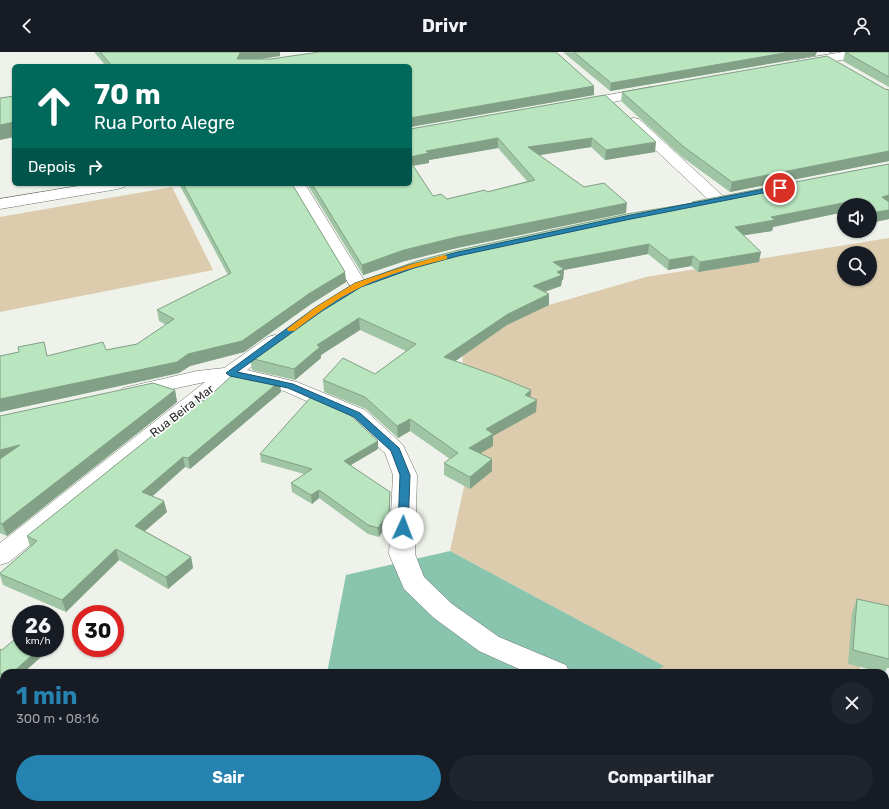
<!DOCTYPE html>
<html lang="pt">
<head>
<meta charset="utf-8">
<style>
	body { margin:0; font-family:Rubik,sans-serif; background:#20242c; color:#f1f3f6; height:100vh; display:flex; flex-direction:column; font-size:15px; white-space:nowrap }
	* { box-sizing:border-box; margin:0 }
	p { font-size:13px; color:#9ea1a6 }
	.icon { flex:none; width:22px; height:22px; fill:none; stroke:currentColor; stroke-width:2; stroke-linecap:round; stroke-linejoin:round }
	.map { position:relative; flex:1; overflow:hidden }
	.drawer { position:absolute; left:0px; top:617px; width:889px; height:140px; display:flex; flex-direction:column; background:#171b24; border-radius:12px 12px 0 0; box-shadow:0 1px 3px #0004 }
	.drawer>* { flex:none }
	.hud { position:absolute; left:12px; top:12px; width:400px; height:122px; border-radius:6px; box-shadow:0 1px 3px #0004; background:#00695c; color:#fff; overflow:hidden }
	.tools { position:absolute; left:837px; top:146px; display:grid; gap:8px }
	.tools a { display:grid; place-items:center; width:40px; height:40px; border-radius:50%; background:#171b24; box-shadow:0 1px 3px #0004; font-size:20px }
	.speed { position:absolute; left:12px; top:553px; display:flex; gap:8px; font-size:20px; font-weight:700; text-align:center }
	.speed>* { display:grid; place-content:center; width:52px; height:52px; border-radius:50%; background:#171b24; box-shadow:0 1px 3px #0004; line-height:1 }
	.speed small { font-size:10px; font-weight:400 }
	.speed .limit { border:6px solid #d22; background:#fff; color:#111 }
	.pin { position:absolute; display:grid; place-items:center; width:34px; height:34px; color:#fff; margin:-17px; border:2px solid #fff; border-radius:50%; box-shadow:0 1px 4px #0007 }
	.me { position:absolute; width:44px; margin:-22px; rotate:2deg; stroke-linejoin:round; filter:drop-shadow(0 0 3px #0008) }
	.turn { display:flex; align-items:center; gap:14px; height:84px; padding:0 16px; font-size:18px }
	.turn .icon { width:52px; height:52px; stroke-width:2.5 }
	.turn b { display:block; font-size:28px; line-height:34px }
	.then { display:flex; align-items:center; height:38px; padding:0 16px; background:#0003; gap:8px; font-size:15px }
	.round { display:grid; place-items:center; flex:none; width:42px; height:42px; border-radius:21px; background:#20242c }
	.summary { display:flex; align-items:center; justify-content:space-between; height:68px; padding:0 16px }
	h1 { font-size:24px; font-weight:700; line-height:30px; color:#2683b0 }
	.primary-button { display:flex; gap:8px; margin-top:auto; padding:8px 16px }
	.primary-button a { flex:1; height:46px; border-radius:24px; background:#2683b0; color:#fff; font-size:16px; font-weight:700; line-height:46px; text-align:center }
	.primary-button a+a { background:#20242c; color:#f1f3f6 }
	header { display:flex; justify-content:space-between; align-items:center; height:52px; padding:0 16px; background:#171b24; font-size:18px; font-weight:700 }
	.map>svg:first-child { display:block }
</style>
</head>
<body>
<header><svg class="icon" aria-label="back" viewBox="0 0 24 24"><path d="M15 5l-7 7 7 7"/></svg>Drivr<svg class="icon" aria-label="person" viewBox="0 0 24 24"><circle cx="12" cy="8" r="4"/><path d="M4 21q1-7 8-7t8 7"/></svg></header>
<div class="map">
<svg width="889" height="757" viewBox="0 0 889 757">
	<rect width="100%" height="100%" fill="#eef2ea"/>
	<g fill="#dcccad" fill-rule="evenodd">
		<polygon points="172,135 213,218 0,260 0,165"/>
		<path d="M889,186V555L867,573L859,621H652L663,614L450,499L465,430L462,278L646,225ZM844,201H870V227H844Z"/>
		<rect x="463" y="753" width="375" height="4"/>
	</g>
	<g fill="#88c4ae">
		<polygon points="450,499 664,614 652,621 327,621 346,523"/>
		<polygon points="256,753 463,753 463,757 253,757"/>
	</g>
	<g fill="none" stroke-linecap="round" stroke-linejoin="round">
		<g stroke="#6f736c" stroke-width="1">
			<g id="minor">
				<polygon points="843,0 871,0 869,3 865,4 801,15 797,14 795,11 797,8 801,7"/>
				<polygon points="651,35 656,36 658,39 656,42 581,56 576,55 574,52 576,49 581,48"/>
				<polygon points="634,66 639,67 724,145 726,148 724,151 718,153 712,151 629,73 627,70 629,67"/>
				<polygon points="90,132 126,132 124,135 118,137 0,157 0,147"/>
				<polygon points="289,132 305,132 367,233 364,237 358,238 352,237"/>
				<polygon points="275,283 282,285 285,289 282,293 247,318 297,330 365,358 403,393 417,423 415,502 424,525 452,552 499,585 566,613 570,621 528,621 479,599 434,566 404,537 389,502 393,423 385,401 349,368 284,339 234,328 9,510 0,513 0,491 205,330 130,346 123,344 119,340 123,336 197,319 224,316 268,285"/>
				<rect x="885" y="631" width="4" height="24"/>
			</g>
		</g>
		<use href="#minor" fill="#fff" fill-rule="evenodd"/>
	</g>
	<g fill="#9fc5a4" fill-rule="evenodd">
		<polygon points="94,0 280,0 280,4 258,7 271,7 319,0 556,0 594,34 594,43 410,75 410,14 106,14"/>
		<polygon points="563,0 817,0 815,4 610,39"/>
		<polygon points="845,0 889,0 889,35 843,9"/>
		<polygon points="885,37 889,38 889,109 730,140 682,105 621,49 622,40"/>
		<path d="M605,43L655,100L605,108L591,95L539,103L584,135L626,161L457,196L405,209L363,223L307,132H410V77ZM498,96L527,129L487,140L447,147L433,144L413,114L429,111V108Z"/>
		<polygon points="889,112 889,167 870,171 870,153 844,153 844,160 773,175 772,179 744,183 759,210 698,220 691,214 668,218 648,202 564,218 563,228 562,228 561,234 545,240 549,242 549,253 507,273 455,309 531,338 530,345 536,360 493,384 493,394 480,401 492,407 492,419 470,437 444,423 444,411 450,407 410,379 398,386 366,357 324,340 323,328 375,322 406,299 360,278 321,303 321,306 295,328 252,318 250,306 326,251 692,152 692,150"/>
		<polygon points="179,132 292,132 345,220 346,230 311,252 244,300 190,314 179,321 0,360 0,304 19,300 48,304 106,298 137,292 166,273 159,269 157,258 228,223"/>
		<polygon points="175,338 177,350 7,484 0,481 0,364"/>
		<polygon points="281,340 190,417 185,415 152,444 167,460 145,479 191,505 193,516 168,537 119,508 66,560 3,533 0,523 0,521 30,495 27,484 204,349"/>
		<polygon points="378,397 351,413 390,448 389,469 379,485 368,482 319,446 312,452 292,440 291,431 304,422 261,410 260,402"/>
		<polygon points="857,547 889,554 889,616 887,616 885,621 848,612 852,561"/>
		<polygon points="21,596 51,596 23,621 4,621 4,629 0,627 0,597 2,598"/>
	</g>
	<g fill="#82a086">
		<polygon points="248,0 280,0 280,4 241,10 237,7 240,1"/>
		<polygon points="790,0 817,0 815,4 610,39 611,31"/>
		<polygon points="829,0 836,0 829,1"/>
		<polygon points="594,34 594,43 410,75 410,66"/>
		<polygon points="14,70 14,85 0,88 0,73"/>
		<polygon points="498,86 498,96 429,108 429,111 410,114 410,105 426,99"/>
		<polygon points="592,86 591,95 528,105 528,95"/>
		<polygon points="656,90 655,100 605,108 606,98"/>
		<polygon points="889,99 889,109 730,140 732,130"/>
		<polygon points="889,143 889,153 882,145"/>
		<polygon points="848,150 847,153 844,153 844,160 773,175 772,179 733,185 735,175 771,165"/>
		<polygon points="627,151 626,161 457,196 405,209 363,223 362,213 404,198 457,185"/>
		<polygon points="889,158 889,167 870,171 870,161"/>
		<polygon points="649,192 648,202 564,218 563,228 562,228 561,234 532,244 533,234 553,210"/>
		<polygon points="761,200 759,210 698,220 700,210"/>
		<polygon points="693,204 691,214 668,218 669,208"/>
		<polygon points="345,220 346,230 311,252 244,300 190,314 179,321 0,360 0,347 188,302 310,241"/>
		<polygon points="549,242 549,253 507,273 444,317 444,305 508,262"/>
		<polygon points="359,266 360,278 321,303 321,306 295,328 294,317 317,293"/>
		<polygon points="280,329 281,340 190,417 188,406"/>
		<polygon points="175,338 177,350 7,484 2,472"/>
		<polygon points="531,338 530,350 525,343"/>
		<polygon points="537,348 536,360 493,384 493,394 469,408 469,396 486,377"/>
		<polygon points="410,367 410,379 398,386 397,374"/>
		<polygon points="378,389 378,397 344,417 344,409"/>
		<polygon points="20,393 0,410 0,398"/>
		<polygon points="183,405 185,415 145,451 142,440"/>
		<polygon points="492,407 492,419 470,437 470,425"/>
		<polygon points="319,438 319,446 312,452 311,443"/>
		<polygon points="390,440 390,448 389,469 379,485 378,476"/>
		<polygon points="164,449 167,460 138,485 135,474"/>
		<polygon points="116,497 119,508 66,560 62,548"/>
		<polygon points="191,505 193,516 168,537 166,525"/>
		<polygon points="60,578 63,585 55,592 55,583"/>
		<polygon points="40,596 51,596 23,621 12,621"/>
		<polygon points="203,753 207,753 205,757 201,757"/>
	</g>
	<g fill="#b9e5bf" stroke="#82a086">
		<polygon points="100,0 248,0 240,1 237,7 271,7 319,0 556,0 594,34 410,66 410,14 112,14"/>
		<polygon points="574,0 790,0 611,31"/>
		<polygon points="845,0 889,0 889,25"/>
		<polygon points="827,4 885,37 889,38 889,99 732,130 684,95 622,40"/>
		<polygon points="605,43 656,90 606,98 592,86 528,95 584,135 604,131 627,151 457,185 404,198 362,213 312,132 410,132 410,109 433,144 441,142 447,147 485,138 487,140 535,128 498,86 426,99 429,101 410,105 410,77"/>
		<polygon points="14,44 14,70 0,73 0,46"/>
		<polygon points="889,112 889,143 882,145 889,150 889,158 870,161 870,153 853,153 848,150 771,165 775,168 735,175 761,200 700,210 693,204 669,208 649,192 553,210 564,217 557,220 562,223 533,234 549,242 508,262 444,305 497,324 531,338 525,343 537,348 486,377 493,382 469,396 492,407 470,425 444,411 458,401 410,367 397,374 365,345 323,328 343,306 375,322 416,292 359,266 317,293 320,295 294,317 250,306 326,251 364,228 417,209 459,198 627,162 693,151 692,150"/>
		<polygon points="183,132 292,132 345,220 310,241 242,289 188,302 177,310 0,347 0,304 19,300 18,295 44,290 47,304 103,290 106,298 137,292 174,267 157,258 231,221"/>
		<polygon points="236,320 280,329 188,406 183,405 142,440 164,449 135,474 191,505 166,525 116,497 62,548 0,522 0,521 37,489 27,484 198,347 204,349"/>
		<polygon points="153,331 175,338 2,472 0,471 0,407 20,393 0,398 0,364"/>
		<polygon points="311,345 348,361 378,389 344,409 390,440 389,460 378,476 368,473 319,438 311,443 291,431 312,417 260,402"/>
		<polygon points="857,547 889,554 889,607 853,598"/>
		<polygon points="55,575 60,578 55,583"/>
		<polygon points="21,582 21,596 40,596 12,621 4,621 4,623 0,621 0,597 2,598"/>
		<polygon points="180,753 203,753 201,757 178,757"/>
	</g>
	<polygon fill="#2683b0" stroke="#195572" points="780,134 783,135 783,137 626,168 458,204 414,216 361,235 322,259 237,320 293,332 360,361 399,396 410,423 408,476 407,478 403,479 398,476 400,423 391,399 354,365 288,336 230,324 226,321 316,255 355,231 409,213 458,200 626,164"/>
	<path fill="#f59e0b" d="M444,203L447,204V207C418,214 388,222 361,235C337,246 315,263 294,279H288L287,277L316,255L355,231L409,213Z"/>
	<g text-anchor="middle" dominant-baseline="central" stroke-width="3.5" stroke-linejoin="round" paint-order="stroke">
		<g font-size="12" fill="#2a2b29" stroke="#fff">
			<text transform="translate(182 359) rotate(-38)">Rua Beira Mar</text>
		</g>
	</g>
</svg>
<div class="tools">
<a><svg class="icon" aria-label="sound" viewBox="0 0 24 24"><path d="M4 9h4l5-4v14l-5-4H4zM17 9q2 3 0 6"/></svg></a>
<a><svg class="icon" aria-label="search" viewBox="0 0 24 24"><circle cx="10" cy="10" r="6"/><path d="M15 15l6 6"/></svg></a>
</div>
<div class="speed"><div>26<small>km/h</small></div><div class="limit">30</div></div>
<div class="pin" style="left:780px;top:136px;background:#d93025"><svg class="icon" aria-label="arrive" viewBox="0 0 24 24"><path d="M6 21V4h12l-3 4 3 4H6"/></svg></div>
<svg class="me" style="left:403px;top:476px" viewBox="-20 -20 40 40"><circle r="19" fill="#fff"/><path d="M0-13L10 11 0 6-10 11z" fill="#2683b0"/></svg>
<div class="hud">
<div class="turn"><svg class="icon" aria-label="ahead" viewBox="0 0 24 24"><path d="M12 20V5M6 11l6-6 6 6"/></svg><div><b>70 m</b>Rua Porto Alegre</div></div>
<div class="then">Depois<svg class="icon" aria-label="right" viewBox="0 0 24 24"><path d="M7 20v-9h11M14 6l5 5-5 5"/></svg></div>
</div>
<section class="drawer">
<div class="summary"><div><h1>1 min</h1><p>300 m · 08:16</p></div><a class="round"><svg class="icon" aria-label="close" viewBox="0 0 24 24"><path d="M6 6l12 12M18 6L6 18"/></svg></a></div>
<div class="primary-button"><a>Sair</a><a>Compartilhar</a></div>
</section>
</div>
</body>
</html>
